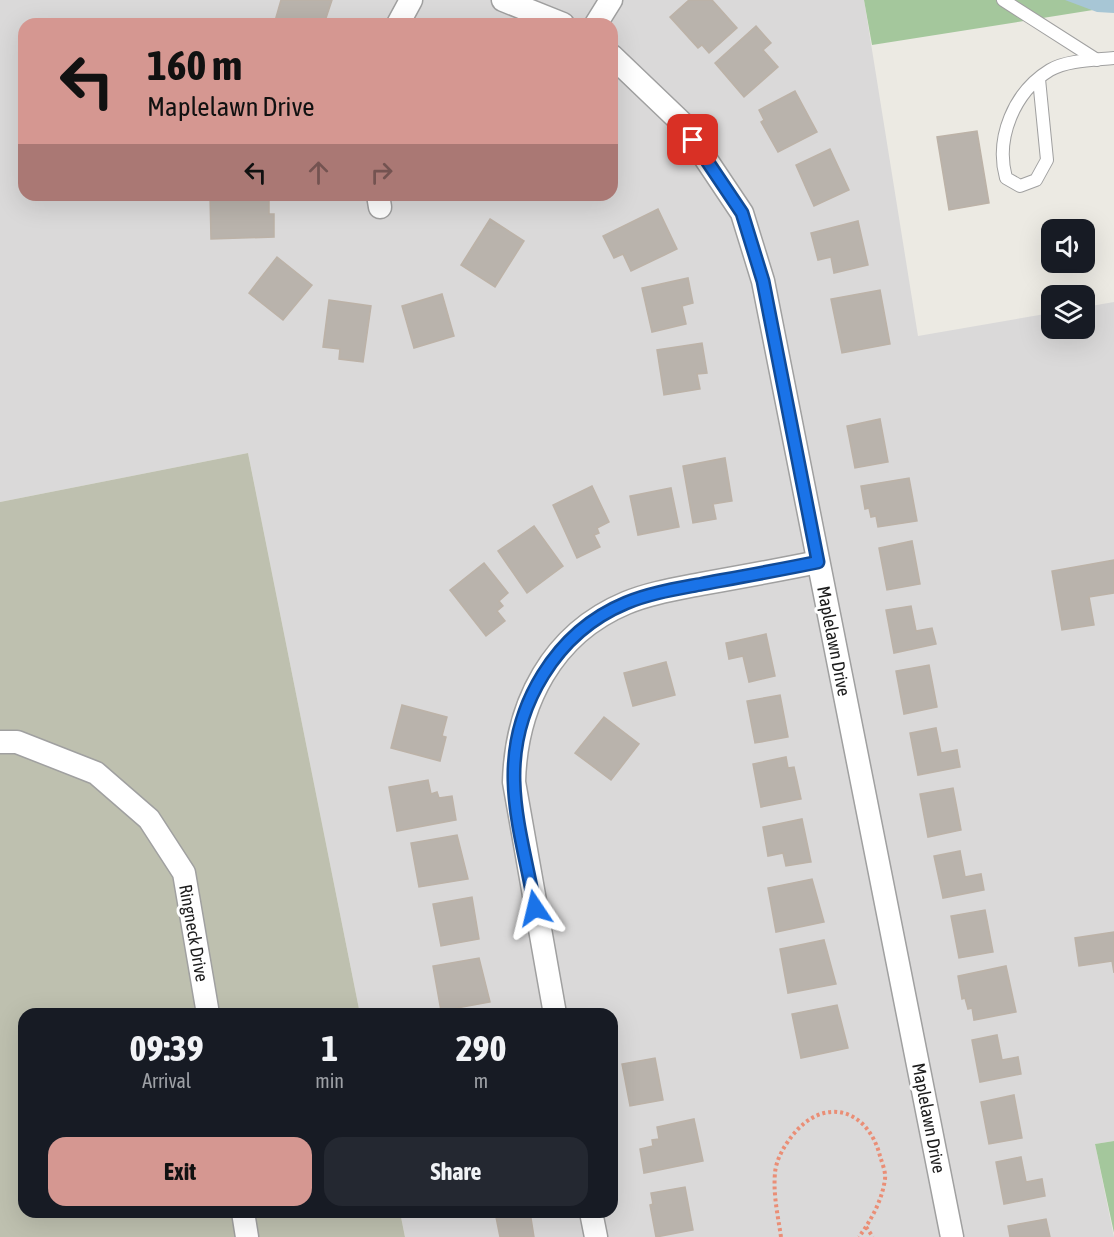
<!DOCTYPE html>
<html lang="en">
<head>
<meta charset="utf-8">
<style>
	body { margin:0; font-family:"Asap Condensed",sans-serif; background:#242831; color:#f1f3f6; height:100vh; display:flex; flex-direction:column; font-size:22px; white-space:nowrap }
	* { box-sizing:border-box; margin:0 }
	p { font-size:20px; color:#9ea1a6 }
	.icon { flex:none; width:33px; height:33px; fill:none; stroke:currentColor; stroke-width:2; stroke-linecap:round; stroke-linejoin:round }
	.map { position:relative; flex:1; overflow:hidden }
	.details { position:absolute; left:18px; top:1008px; width:600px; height:210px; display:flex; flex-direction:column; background:#171b24; border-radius:18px; box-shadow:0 6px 24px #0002 }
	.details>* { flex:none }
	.banner { position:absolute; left:18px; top:18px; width:600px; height:183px; border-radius:18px; box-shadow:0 6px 24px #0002; background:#d59791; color:#111; overflow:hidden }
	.controls { position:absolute; left:1041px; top:219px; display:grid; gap:12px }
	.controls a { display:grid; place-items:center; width:54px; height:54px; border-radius:12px; background:#171b24; box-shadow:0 6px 24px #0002; font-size:30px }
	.pin { position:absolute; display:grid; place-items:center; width:51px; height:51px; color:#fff; margin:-26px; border-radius:12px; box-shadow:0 3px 9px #0006 }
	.me { position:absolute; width:66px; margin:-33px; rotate:350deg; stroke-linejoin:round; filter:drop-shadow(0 0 4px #0008) }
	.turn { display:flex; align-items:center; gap:21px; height:126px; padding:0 30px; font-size:27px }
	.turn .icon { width:78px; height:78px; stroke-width:2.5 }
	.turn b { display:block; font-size:42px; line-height:51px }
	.lanes { display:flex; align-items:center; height:57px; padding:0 30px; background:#0003; justify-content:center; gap:30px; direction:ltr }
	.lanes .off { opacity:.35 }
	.eta { display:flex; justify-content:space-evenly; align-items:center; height:102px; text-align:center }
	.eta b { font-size:36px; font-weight:700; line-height:42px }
	.primary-button { display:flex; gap:12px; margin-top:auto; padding:12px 30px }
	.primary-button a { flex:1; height:69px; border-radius:18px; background:#d59791; color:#111; font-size:24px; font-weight:700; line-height:69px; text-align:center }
	.primary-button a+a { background:#242831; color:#f1f3f6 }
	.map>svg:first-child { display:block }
</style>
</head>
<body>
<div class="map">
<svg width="1114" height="1237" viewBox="0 0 1114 1237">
	<rect width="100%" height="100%" fill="#eceae3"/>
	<path fill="#dad9d9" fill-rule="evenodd" d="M0,0H864L918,336L1051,313L1052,328H1084L1085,307L1114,302V1141L1095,1144L1114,1237H405L400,1212H612V1014H360L248,453L0,502ZM24,24H612V195H24Z"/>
	<polygon fill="#bec0af" points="248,453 360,1014 24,1014 24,1212 400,1212 405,1237 0,1237 0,502"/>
	<g fill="#a4c79c">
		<polygon points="864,0 1070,0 1093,10 872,45"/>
		<polygon points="1114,1141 1114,1233 1095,1144"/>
	</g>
	<polygon fill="#a7c6d5" points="1065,0 1114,0 1114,13 1097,12"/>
	<g fill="#b9b3ac" stroke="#bcb2a7" stroke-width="1.5">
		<polygon points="281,0 332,0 324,24 285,24 275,21"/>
		<polygon points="689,0 712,0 737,28 709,53 702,45 698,48 670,17"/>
		<polygon points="756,26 771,43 763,50 778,67 744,97 715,63"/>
		<polygon points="795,91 817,132 778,152 761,122 764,120 759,110"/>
		<polygon points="977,131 989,203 949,210 937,137"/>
		<polygon points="830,149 849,190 814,206 796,165"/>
		<polygon points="210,195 269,195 269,214 274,214 274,237 211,239"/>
		<polygon points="473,195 512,195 474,200"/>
		<polygon points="658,209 677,249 631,271 623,254 614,258 603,236"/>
		<polygon points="490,219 524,241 495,287 461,265"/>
		<polygon points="858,221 868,265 834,273 831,257 818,260 811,233"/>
		<polygon points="277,257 312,285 283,320 249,293"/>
		<polygon points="688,278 693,303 682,306 686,324 652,332 642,288"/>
		<polygon points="880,290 890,344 842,353 831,299"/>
		<polygon points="442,294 454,336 414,348 402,306"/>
		<polygon points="329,300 371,306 363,362 339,359 340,349 323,347"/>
		<polygon points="702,343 707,373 697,374 700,389 664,395 657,350"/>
		<polygon points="880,419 888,462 855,468 847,426"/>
		<polygon points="725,458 732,501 713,504 716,519 693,523 683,466"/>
		<polygon points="909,478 917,521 878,527 876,516 871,517 869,508 865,509 861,486"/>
		<polygon points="592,486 609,522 597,528 599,533 594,535 600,547 577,558 553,505"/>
		<polygon points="671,488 679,527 638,535 630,496"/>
		<polygon points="534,526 563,566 527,593 498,551"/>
		<polygon points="912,541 920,584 887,590 879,548"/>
		<polygon points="1114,560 1114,593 1089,597 1094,625 1062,630 1052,571"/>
		<polygon points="484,563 508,593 499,601 503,606 497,611 505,621 486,636 450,590"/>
		<polygon points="911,606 916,631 932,628 936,644 894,653 886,610"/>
		<polygon points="766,634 775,676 749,682 743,656 729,659 726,643"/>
		<polygon points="666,662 675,695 633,706 624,673"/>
		<polygon points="929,665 937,707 904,714 896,671"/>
		<polygon points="780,695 788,737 755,743 747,701"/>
		<polygon points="402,705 447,717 442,736 446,737 440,761 391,748"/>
		<polygon points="604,717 639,744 611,780 575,753"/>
		<polygon points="936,728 941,753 957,750 960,767 918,775 910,733"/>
		<polygon points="786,757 788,768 794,767 801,799 761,807 753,764"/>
		<polygon points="428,780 431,794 437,792 439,798 452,796 456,820 397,831 389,787"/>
		<polygon points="953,788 961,830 928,837 920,794"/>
		<polygon points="802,819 811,862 786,866 783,853 768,856 763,827"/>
		<polygon points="457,835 468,879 419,887 411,843"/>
		<polygon points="960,851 965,877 981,874 984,890 943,898 934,856"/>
		<polygon points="812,879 824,922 776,932 768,888"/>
		<polygon points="472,897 479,939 441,946 433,904"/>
		<polygon points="985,910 993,952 959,958 951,916"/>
		<polygon points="1114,932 1114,973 1112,961 1079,966 1075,938"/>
		<polygon points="824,940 836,984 788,993 780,949"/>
		<polygon points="479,958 490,1002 441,1011 433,966"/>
		<polygon points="1006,966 1016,1012 974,1020 972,1008 968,1009 965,998 962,999 958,976"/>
		<polygon points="837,1005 848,1048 801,1058 792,1014"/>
		<polygon points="997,1035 1002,1060 1018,1057 1021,1074 980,1082 972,1040"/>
		<polygon points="655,1058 663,1100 630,1106 622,1064"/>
		<polygon points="1014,1095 1022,1138 989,1144 981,1102"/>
		<polygon points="694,1119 703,1161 644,1173 640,1149 653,1146 652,1140 659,1139 657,1127"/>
		<polygon points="1021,1157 1026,1182 1042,1179 1045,1196 1004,1204 996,1162"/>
		<polygon points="685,1187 693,1230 656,1237 650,1205 653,1204 651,1193"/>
		<polygon points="495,1212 530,1212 534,1237 500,1237"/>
		<polygon points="1046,1219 1050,1237 1010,1237 1008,1226"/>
	</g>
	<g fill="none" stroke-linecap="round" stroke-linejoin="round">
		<g stroke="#a0a0a0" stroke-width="14">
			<g id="lane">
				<polyline points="1003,0 1097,60"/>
				<path d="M1039,79L1047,160L1036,180L1020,186L1006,178C995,138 1014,92 1050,70C1067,60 1095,60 1114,58"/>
			</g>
		</g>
		<g stroke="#a0a0a0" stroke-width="25">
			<g id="street">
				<polyline points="503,0 563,24"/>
				<polyline points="398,24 411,0"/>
				<polyline points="596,24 611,0"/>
				<polyline points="612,56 681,122 742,213 763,281 952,1237"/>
				<polyline points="378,195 380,207"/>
				<polyline points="0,742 17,742 96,773 149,819 184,873 208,1014"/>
				<path d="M555,1014L514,782C516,704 552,634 626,603C650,593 676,589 701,584C740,577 779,570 818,562"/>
				<polyline points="243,1212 247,1237"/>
				<polyline points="591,1212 596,1237"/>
			</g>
		</g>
		<g stroke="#ea8e76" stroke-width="4" stroke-dasharray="3 3" stroke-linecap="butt">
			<polyline points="866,1227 873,1237"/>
			<path d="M781,1237C778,1216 773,1195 775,1173C776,1160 784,1146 792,1136C824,1095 868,1109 880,1156C882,1163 886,1172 885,1179C882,1201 871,1220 859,1237"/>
		</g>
		<use href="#lane" stroke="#fff" stroke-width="12"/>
		<use href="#street" stroke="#fff" stroke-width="22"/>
	</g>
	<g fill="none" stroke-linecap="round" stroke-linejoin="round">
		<g stroke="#114b97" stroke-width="15">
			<path id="route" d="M535,908C528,866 515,823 514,781C512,706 556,632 626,603C650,593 676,589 702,584C740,577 779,570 818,562L763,281L742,213L693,140"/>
		</g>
		<use href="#route" stroke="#1a73e8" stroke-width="10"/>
	</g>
	<g text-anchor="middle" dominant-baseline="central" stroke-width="6" stroke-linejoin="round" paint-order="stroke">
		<g font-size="18" fill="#1c1c1c" stroke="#fff">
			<text transform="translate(834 641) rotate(79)">Maplelawn Drive</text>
			<text transform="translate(194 933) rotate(80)">Ringneck Drive</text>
			<text transform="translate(929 1118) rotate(79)">Maplelawn Drive</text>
		</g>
	</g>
</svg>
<div class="controls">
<a><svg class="icon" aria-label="sound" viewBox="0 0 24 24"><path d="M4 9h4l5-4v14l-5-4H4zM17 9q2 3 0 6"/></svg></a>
<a><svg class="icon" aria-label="layers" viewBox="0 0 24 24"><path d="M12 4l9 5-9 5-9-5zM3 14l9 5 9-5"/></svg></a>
</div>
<div class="pin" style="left:693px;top:140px;background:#d93025"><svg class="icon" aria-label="arrive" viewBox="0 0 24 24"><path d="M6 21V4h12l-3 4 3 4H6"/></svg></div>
<svg class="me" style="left:535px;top:908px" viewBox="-20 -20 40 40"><path d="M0-17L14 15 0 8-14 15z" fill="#1a73e8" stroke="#fff" stroke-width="4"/></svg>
<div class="banner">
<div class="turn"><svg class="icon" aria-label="left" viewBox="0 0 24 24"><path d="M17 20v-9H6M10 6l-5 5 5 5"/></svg><div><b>160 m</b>Maplelawn Drive</div></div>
<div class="lanes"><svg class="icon" aria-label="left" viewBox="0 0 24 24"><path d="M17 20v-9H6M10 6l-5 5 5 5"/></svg><svg class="icon off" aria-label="ahead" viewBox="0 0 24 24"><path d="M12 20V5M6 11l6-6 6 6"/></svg><svg class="icon off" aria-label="right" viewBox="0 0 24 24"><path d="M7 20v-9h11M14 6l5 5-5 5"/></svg></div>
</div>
<section class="details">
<div class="eta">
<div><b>09:39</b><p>Arrival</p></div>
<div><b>1</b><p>min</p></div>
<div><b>290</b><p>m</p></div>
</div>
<div class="primary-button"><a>Exit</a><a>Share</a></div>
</section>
</div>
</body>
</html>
